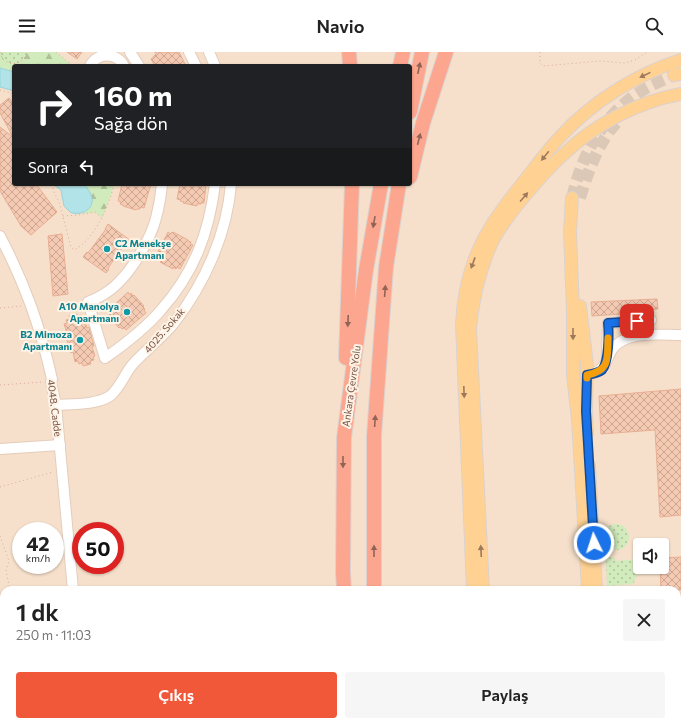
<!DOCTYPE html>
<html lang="tr">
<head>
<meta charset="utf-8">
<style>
	body { margin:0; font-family:Commissioner,sans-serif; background:#f6f6f6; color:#222; height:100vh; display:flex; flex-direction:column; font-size:15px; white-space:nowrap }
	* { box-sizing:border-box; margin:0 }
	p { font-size:13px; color:#767676 }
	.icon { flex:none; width:22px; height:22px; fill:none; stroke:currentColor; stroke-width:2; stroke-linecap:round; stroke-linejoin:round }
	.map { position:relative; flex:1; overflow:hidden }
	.sheet { position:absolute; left:0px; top:534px; width:681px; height:140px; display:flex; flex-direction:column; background:#fff; border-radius:12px 12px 0 0; box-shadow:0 1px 3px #0004 }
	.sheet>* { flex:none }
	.top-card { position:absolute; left:12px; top:12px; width:400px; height:122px; border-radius:4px; box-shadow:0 1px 3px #0004; background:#202124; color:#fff; overflow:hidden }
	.controls { position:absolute; left:633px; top:486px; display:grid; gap:8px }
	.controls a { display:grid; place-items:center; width:36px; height:36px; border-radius:4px; background:#fff; box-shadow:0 1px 3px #0004; font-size:20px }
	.speed { position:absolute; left:12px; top:470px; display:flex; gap:8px; font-size:20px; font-weight:700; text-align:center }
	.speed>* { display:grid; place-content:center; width:52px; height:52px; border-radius:50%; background:#fff; box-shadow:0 1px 3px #0004; line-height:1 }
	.speed small { font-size:10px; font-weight:400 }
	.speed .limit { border:6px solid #d22; background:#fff; color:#111 }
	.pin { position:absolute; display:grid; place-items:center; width:34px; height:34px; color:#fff; margin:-17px; border-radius:8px; box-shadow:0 2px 6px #0006 }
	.me { position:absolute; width:44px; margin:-22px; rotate:356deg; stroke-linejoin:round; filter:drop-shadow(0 0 3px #0008) }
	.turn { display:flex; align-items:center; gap:14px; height:84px; padding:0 16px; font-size:18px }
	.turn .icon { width:52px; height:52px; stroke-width:2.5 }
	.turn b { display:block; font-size:28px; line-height:34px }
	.then { display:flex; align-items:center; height:38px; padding:0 16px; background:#0003; gap:8px; font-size:15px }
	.round { display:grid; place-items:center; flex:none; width:42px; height:42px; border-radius:4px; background:#f6f6f6 }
	.head { display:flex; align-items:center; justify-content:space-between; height:68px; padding:0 16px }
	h1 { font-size:24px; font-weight:600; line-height:30px }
	.action { display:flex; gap:8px; margin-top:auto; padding:8px 16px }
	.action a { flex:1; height:46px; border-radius:4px; background:#f15839; color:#fff; font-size:16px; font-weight:600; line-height:46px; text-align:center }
	.action a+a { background:#f6f6f6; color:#222 }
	header { display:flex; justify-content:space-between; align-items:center; height:52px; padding:0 16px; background:#fff; font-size:18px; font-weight:600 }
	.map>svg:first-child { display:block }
</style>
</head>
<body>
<header><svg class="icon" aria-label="menu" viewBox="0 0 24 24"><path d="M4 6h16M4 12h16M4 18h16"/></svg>Navio<svg class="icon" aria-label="search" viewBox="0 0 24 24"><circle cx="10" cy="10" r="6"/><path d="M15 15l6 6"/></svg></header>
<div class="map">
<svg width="681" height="674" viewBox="0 0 681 674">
	<defs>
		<pattern id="grass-dots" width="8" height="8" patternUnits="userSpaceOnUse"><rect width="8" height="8" fill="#d2ebbc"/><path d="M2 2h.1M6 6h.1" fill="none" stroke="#afc19b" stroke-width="1.8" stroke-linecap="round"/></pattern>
		<pattern id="forest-firs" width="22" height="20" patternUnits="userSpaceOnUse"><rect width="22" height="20" fill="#d2ebbc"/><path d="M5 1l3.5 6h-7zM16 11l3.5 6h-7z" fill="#afc19b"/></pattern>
		<pattern id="building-cross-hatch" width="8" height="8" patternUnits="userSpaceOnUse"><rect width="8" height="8" fill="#f5cab3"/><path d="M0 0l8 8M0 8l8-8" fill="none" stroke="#cba793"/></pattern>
	</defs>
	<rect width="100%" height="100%" fill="#feefdd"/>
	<path fill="#f6e0cb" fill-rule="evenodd" d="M0,0H681V674H0ZM14,14H410V132H14ZM21,479H55V513H21ZM81,479H115V513H81ZM640,493H662V515H640ZM4,538H677V670H4Z"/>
	<g fill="url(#grass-dots)">
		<path d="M0,0H27C23,15 3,16 0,0Z"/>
		<circle cx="616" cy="485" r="13"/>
		<polygon points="640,502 641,515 633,532 607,534 606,506 614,505 616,509 638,507 639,506 636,503"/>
	</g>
	<g fill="url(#forest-firs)">
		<path d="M0,0C4,15 23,16 27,0H56L73,14H14V20L0,16Z"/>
		<path d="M84,132H114L111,143L102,166L95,160L85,162L84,161C97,150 92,143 84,132Z"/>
	</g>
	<g fill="#b1e3e8" stroke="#97d4da">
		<polygon points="0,16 14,20 14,39 0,35"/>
		<path d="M55,132H84C86,135 90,139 91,143C97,157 80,165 70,160L64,154L61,138L54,133Z"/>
	</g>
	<g fill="url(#building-cross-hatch)" stroke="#e9ae93">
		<polygon points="67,0 82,0 77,7"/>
		<polygon points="155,0 179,0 186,14 155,14 151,7 156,2"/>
		<polygon points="9,46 14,53 14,132 36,132 57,160 31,183 21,174 0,139 0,75 13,85 0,61 0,53"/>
		<polygon points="122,132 151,132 144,156 140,155 140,157 137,157 136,158 123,154 123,153 120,152 121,150 118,149"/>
		<polygon points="180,132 206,132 204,151 201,151 201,152 197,152 197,154 183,151 184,150 180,149 181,148 177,147"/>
		<polygon points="108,172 131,189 127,194 125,192 108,216 109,217 106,221 83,205 87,200 88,201 106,177 105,177"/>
		<polygon points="168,180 171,182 172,180 175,181 188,188 188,189 191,190 190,192 193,193 180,217 177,215 176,217 173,215 173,217 160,210 161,209 158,208 159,206 156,204"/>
		<polygon points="62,182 68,242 53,244 48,184"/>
		<polygon points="128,240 130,243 131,241 133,244 134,243 144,254 143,255 145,257 144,258 146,261 126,278 124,276 122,277 120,275 119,276 110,266 111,265 109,262 110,261 108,259"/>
		<polygon points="657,247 658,257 622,259 622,262 592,264 591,250"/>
		<polygon points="77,262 78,264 81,263 82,267 84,266 87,276 89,275 94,294 92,295 95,304 93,305 94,308 90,309 91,312 83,314 82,311 79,312 78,309 75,310 73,300 71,301 65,282 67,281 64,272 67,271 66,268 70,267 69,264"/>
		<polygon points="681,337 681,463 660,465 655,378 601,382 599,344"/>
		<polygon points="681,505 681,538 661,538 660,515 662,515 662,506"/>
	</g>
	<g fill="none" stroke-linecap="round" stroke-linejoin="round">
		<g stroke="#dcc8b7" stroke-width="12" stroke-dasharray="12 6" stroke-linecap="butt">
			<path d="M572,146C582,102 604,61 643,38C653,32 664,28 674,23"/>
			<path d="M580,146C587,122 600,86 619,68"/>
		</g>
		<g stroke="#e4ccbc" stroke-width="12">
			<g id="minor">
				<polyline points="130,0 139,14"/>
				<polyline points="189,0 196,14"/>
				<polyline points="209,0 215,14"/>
				<path d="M90,14C97,0 117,0 124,14"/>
				<path d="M162,132C161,143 159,155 156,166C151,186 134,215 119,230C112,238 99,246 88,250L105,306C125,292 145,277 161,258C194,221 209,181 215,132"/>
				<path d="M0,184C25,232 40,274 52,327L51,330L56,353L73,538"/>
				<polyline points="607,306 608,271 651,268"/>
				<path d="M587,323C614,317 602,301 620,290C635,280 663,283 681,283"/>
				<path d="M56,353C73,352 96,353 110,344C120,336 125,321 133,312C146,298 162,286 174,271C205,231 227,182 231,132"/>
				<polyline points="0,397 60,393"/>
				<polyline points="85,670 85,674"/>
			</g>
		</g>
		<g stroke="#dbd2cf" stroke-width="14">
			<g id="major">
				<polyline points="674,23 681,22"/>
				<polyline points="572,146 570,180 573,260 573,323 578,368 588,538"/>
				<polyline points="580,254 587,313 586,359 587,381"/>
				<polyline points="589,413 596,538"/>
				<path d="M473,538L462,272C463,252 466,232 473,212C483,182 502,157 521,133C534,117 546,100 560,85C592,50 635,23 681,8"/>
				<path d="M483,538L470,276C473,245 480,216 493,188C503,170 515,155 529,139C540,126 551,113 564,102C595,72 638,50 681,42"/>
				<polyline points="516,670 519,674"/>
				<polyline points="528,670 532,674"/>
			</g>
		</g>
		<g stroke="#dbd2cf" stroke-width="16">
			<g id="highway">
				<polyline points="349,0 350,14"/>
				<polyline points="400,14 403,0"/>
				<polyline points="410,60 422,0"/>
				<polyline points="410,125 423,71 446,0"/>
				<polyline points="346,306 352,132"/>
				<polyline points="344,538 343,520 344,386 366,218 381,132"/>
				<polyline points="374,538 374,384 386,215 399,132"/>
				<polyline points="353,670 353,674"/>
				<polyline points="381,670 381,674"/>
			</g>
		</g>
		<g stroke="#d9ad97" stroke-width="1" stroke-dasharray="1 3" stroke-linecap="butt">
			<path d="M0,0C3,16 23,15 27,0"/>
			<polyline points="56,0 73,14"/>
			<polyline points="540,0 540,11 543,14 601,9 625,11 635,8 647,0"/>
			<polyline points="0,38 14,42"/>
			<path d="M53,132V138L59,150L71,195L74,198C94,188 110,153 114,132"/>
			<polyline points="63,164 78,163 95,160 101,165"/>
			<polyline points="0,256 21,254"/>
			<polyline points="0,333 43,330"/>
			<polyline points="0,435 53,420"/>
			<polyline points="0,484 9,509 6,519 10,538"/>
			<polyline points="0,580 4,574"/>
			<polyline points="0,607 4,607"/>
		</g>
		<use href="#minor" stroke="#fff" stroke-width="10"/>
		<use href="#major" stroke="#ffd193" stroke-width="12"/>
		<use href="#highway" stroke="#fda68f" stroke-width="14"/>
	</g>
	<defs><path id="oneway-solid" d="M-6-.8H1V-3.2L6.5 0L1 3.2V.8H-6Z"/></defs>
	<g fill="#906454">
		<use href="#oneway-solid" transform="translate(419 16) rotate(-78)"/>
		<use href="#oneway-solid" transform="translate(419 87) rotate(-76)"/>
		<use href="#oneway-solid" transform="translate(374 170) rotate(100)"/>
		<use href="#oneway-solid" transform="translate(385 239) rotate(-86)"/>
		<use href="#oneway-solid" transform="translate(348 269) rotate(92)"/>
		<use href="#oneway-solid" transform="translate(375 369) rotate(-86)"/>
		<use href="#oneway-solid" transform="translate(343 410) rotate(90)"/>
		<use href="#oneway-solid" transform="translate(374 499) rotate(-90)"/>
	</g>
	<g fill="#9e795c">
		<use href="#oneway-solid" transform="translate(645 23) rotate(154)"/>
		<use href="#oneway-solid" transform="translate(545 104) rotate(129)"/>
		<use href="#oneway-solid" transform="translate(524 145) rotate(-49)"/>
		<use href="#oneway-solid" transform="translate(473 211) rotate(110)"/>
		<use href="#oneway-solid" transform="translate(573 282) rotate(90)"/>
		<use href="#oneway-solid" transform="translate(464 340) rotate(88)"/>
		<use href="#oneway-solid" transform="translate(481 499) rotate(-93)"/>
	</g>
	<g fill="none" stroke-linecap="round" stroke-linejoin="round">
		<g stroke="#114b97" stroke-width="10">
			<path id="route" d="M594,491L586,359L587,323C592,322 598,321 602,318C609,310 609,282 608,271L637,269"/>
		</g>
		<use href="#route" stroke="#1a73e8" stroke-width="7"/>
		<path stroke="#f59e0b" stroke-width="7" d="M587,326V323C611,318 607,306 608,286"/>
	</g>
	<g fill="#0f9aa8" stroke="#fff3e5" stroke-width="1.5">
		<circle cx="107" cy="197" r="4"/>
		<circle cx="127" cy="260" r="4"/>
		<circle cx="80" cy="288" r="4"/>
	</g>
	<g text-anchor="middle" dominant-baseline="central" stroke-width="4" stroke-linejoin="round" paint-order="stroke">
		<g font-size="10" font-weight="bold" fill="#0d838f" stroke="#fff3e5" text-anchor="end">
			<text x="115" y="191" text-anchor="start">C2 Menekşe<tspan x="115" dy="12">Apartmanı</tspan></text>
			<text x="119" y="254">A10 Manolya<tspan x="119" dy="12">Apartmanı</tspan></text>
			<text x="72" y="282">B2 Mimoza<tspan x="72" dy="12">Apartmanı</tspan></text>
		</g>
		<g font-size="10" fill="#755345" stroke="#fff3e5">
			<text transform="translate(164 278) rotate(-49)">4025. Sokak</text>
			<text transform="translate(351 334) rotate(-82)">Ankara Çevre Yolu</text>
			<text transform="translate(55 356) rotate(83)">4048. Cadde</text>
		</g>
	</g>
</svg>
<div class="controls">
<a><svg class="icon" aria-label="sound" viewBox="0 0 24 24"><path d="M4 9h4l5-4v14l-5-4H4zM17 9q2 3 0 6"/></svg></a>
</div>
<div class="speed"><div>42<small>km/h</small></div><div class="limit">50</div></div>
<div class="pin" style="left:637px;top:269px;background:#d93025"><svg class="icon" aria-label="arrive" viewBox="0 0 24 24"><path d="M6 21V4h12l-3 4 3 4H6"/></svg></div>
<svg class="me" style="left:594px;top:491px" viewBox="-20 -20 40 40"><circle r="17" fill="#1a73e8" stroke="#fff" stroke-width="3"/><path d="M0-11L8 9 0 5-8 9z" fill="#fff"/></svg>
<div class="top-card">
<div class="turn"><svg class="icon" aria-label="right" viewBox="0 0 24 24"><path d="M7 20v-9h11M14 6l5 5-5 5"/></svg><div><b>160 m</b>Sağa dön</div></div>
<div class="then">Sonra<svg class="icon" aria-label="left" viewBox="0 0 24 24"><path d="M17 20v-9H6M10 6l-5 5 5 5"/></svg></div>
</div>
<section class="sheet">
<div class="head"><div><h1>1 dk</h1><p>250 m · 11:03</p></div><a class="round"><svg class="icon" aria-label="close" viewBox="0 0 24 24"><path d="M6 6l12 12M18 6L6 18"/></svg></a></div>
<div class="action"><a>Çıkış</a><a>Paylaş</a></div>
</section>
</div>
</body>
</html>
